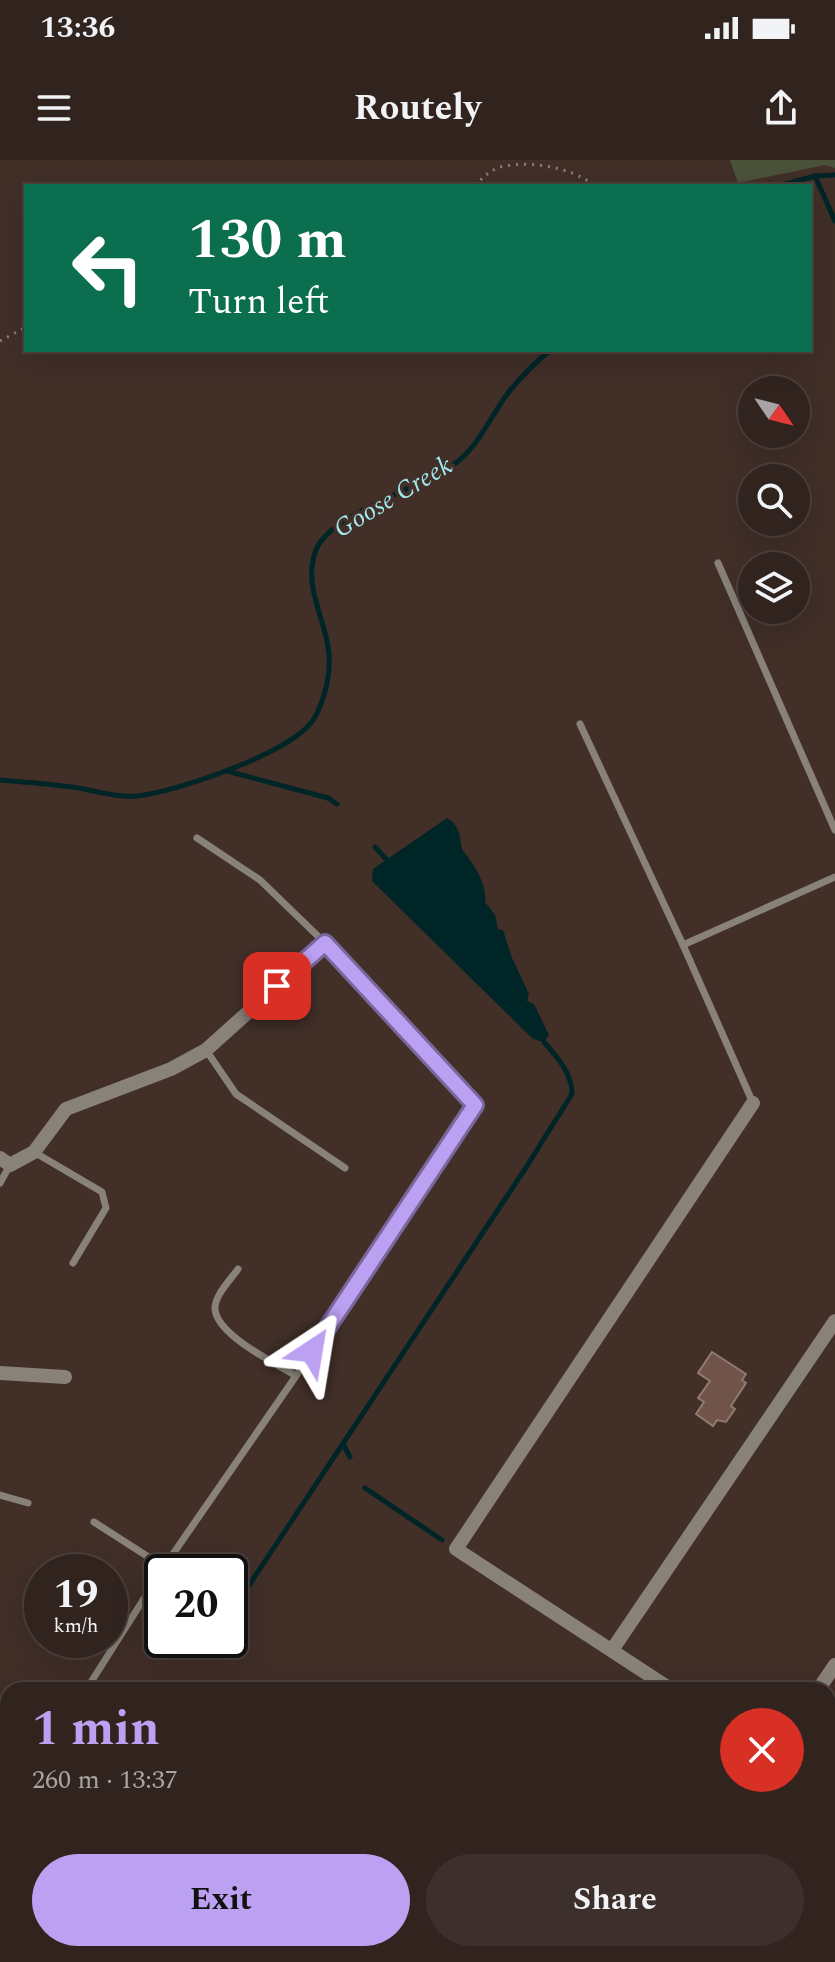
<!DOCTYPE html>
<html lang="en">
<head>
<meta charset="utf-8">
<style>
	body { margin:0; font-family:Spectral,serif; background:#3d2f2b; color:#f1f3f6; height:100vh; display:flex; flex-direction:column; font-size:30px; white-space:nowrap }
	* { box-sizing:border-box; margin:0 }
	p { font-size:26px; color:#a8a4a4 }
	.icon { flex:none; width:44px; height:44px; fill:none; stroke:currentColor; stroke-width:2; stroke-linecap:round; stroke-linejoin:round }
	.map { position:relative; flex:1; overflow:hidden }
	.sheet { position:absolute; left:0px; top:1522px; width:836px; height:280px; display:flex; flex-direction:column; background:#31231e; border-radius:24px 24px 0 0; box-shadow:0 8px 32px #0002,0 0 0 2px #4c403c }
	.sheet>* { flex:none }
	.banner { position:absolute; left:24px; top:24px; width:788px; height:168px; border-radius:0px; box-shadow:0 8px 32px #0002,0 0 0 2px #4c403c; background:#0b6e4f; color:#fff; overflow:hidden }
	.needle { width:52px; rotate:125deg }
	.fabs { position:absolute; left:738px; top:216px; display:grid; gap:16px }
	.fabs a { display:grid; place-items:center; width:72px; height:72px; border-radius:50%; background:#31231e; box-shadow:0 8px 32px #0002,0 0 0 2px #4c403c; font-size:40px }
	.speed { position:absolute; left:24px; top:1394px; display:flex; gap:16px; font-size:40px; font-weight:700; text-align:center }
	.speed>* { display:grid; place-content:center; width:104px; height:104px; border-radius:50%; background:#31231e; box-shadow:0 8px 32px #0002,0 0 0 2px #4c403c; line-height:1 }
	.speed small { font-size:20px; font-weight:400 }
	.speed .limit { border:4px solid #111; border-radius:12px; background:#fff; color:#111 }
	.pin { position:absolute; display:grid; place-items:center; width:68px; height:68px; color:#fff; margin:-34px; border-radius:16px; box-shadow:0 4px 12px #0006 }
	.me { position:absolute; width:88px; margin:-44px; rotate:33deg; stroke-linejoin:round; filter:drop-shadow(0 0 6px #0008) }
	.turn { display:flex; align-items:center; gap:28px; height:168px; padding:0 32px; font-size:36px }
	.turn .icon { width:104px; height:104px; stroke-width:2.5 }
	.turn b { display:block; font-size:56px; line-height:68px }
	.round { display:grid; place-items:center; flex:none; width:84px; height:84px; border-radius:42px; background:#3d2f2b }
	.overview { display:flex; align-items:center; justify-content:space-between; height:136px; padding:0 32px }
	h1 { font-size:48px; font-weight:700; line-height:60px; color:#bca0f2 }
	.primary-button { display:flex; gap:16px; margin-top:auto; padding:16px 32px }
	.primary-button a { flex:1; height:92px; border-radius:48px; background:#bca0f2; color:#111; font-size:32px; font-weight:700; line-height:92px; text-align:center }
	.primary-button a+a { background:#3d2f2b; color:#f1f3f6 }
	.status { display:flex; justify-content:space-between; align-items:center; height:56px; padding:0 40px; background:#31231e; direction:ltr }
	.status svg { height:22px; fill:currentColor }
	header { display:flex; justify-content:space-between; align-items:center; height:104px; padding:0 32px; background:#31231e; font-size:36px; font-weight:700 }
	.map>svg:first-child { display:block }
</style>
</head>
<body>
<div class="status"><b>13:36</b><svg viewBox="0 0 49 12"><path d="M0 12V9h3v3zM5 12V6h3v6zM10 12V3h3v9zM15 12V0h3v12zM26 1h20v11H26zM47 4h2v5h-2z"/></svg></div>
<header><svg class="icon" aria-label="menu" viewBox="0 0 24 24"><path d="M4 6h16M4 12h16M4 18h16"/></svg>Routely<svg class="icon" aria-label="share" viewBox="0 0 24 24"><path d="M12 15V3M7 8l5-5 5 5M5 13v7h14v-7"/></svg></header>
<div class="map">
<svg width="835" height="1802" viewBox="0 0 835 1802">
	<rect width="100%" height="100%" fill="#412f28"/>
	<polygon fill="#4a523a" points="730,0 835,0 835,8 825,5 738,23"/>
	<path fill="#002527" d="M447,658C460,665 460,678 462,689C473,704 487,722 485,742L495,755L498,769L503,770L512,798L529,834L527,841L534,844L549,875L544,882L533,879L372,721L373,709Z"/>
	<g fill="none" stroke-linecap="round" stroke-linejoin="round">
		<g stroke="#002527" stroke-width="5">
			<polyline points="815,16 835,61"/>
			<polyline points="778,26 815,16 835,15"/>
			<polyline points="227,611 328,638 337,644"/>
			<path d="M0,620C24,622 48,624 72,627C94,630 116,638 138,636C176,632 293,592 313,560C322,546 328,525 329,508C333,468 300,430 316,390C330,354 420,328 453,305C478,288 490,257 508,233C520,218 535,203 550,190"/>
			<polyline points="375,687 387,700"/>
			<polyline points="343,1284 350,1297"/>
			<polyline points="365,1328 442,1380"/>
			<path d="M230,1454L525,1009L572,934C572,913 557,897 544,882"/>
			<polyline points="204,1492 213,1480"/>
		</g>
	</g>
	<polygon fill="#705349" stroke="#907a72" stroke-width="2" points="712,1192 746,1214 742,1220 746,1223 731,1246 735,1249 726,1262 717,1260 713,1266 696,1254 704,1242 698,1238 710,1221 698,1213"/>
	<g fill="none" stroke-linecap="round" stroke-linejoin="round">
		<g stroke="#8f7f7a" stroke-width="3" stroke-dasharray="2 6" stroke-linecap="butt">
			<path d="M475,26C482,18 489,11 500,7C529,0 572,7 595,26"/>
			<polyline points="0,181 26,167"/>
		</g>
		<g stroke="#88827a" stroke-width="7">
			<polyline points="718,403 835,670"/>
			<polyline points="580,564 683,785 753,943"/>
			<polyline points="683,785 835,717"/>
			<polyline points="206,890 236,934 345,1008"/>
			<polyline points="34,992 102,1032 106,1048 73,1103"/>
			<polyline points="0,1023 10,1005"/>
			<path d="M238,1109C231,1119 215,1135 215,1148C215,1174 275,1203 296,1216"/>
			<polyline points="0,1335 28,1343"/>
			<polyline points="94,1362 164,1407"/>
			<polyline points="86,1530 164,1407 296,1216 475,945 325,783 260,720 197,678"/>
			<polyline points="0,1540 8,1545"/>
			<polyline points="184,1794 195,1802"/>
			<polyline points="153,1802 158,1794"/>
		</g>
		<g stroke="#88827a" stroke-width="14">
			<polyline points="0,998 10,1005 34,992 66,949 171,909 206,890 325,783"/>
			<polyline points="0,1213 65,1217"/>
			<polyline points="612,1490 835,1161"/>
			<polyline points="672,1530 456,1389 753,943"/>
			<polyline points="818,1530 835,1505"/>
			<polyline points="828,1634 835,1638"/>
		</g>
	</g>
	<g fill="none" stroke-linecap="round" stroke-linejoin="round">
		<g stroke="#7a689d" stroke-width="20">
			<polyline id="route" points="277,826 325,783 475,945 312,1191"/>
		</g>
		<use href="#route" stroke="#bca0f2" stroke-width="14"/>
	</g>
	<g text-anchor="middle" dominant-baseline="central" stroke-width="7" stroke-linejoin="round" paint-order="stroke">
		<g font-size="26" font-style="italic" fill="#a0e9ee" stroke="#412f28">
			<text transform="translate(393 337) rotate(-31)">Goose Creek</text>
		</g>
	</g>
</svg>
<div class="fabs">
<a><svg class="needle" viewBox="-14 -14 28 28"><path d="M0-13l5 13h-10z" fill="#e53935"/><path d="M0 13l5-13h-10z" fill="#a8a4a4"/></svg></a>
<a><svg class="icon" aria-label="search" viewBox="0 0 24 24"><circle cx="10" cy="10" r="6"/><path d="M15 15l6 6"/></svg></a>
<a><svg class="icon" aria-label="layers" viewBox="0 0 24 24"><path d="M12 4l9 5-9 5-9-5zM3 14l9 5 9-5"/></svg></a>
</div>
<div class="speed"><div>19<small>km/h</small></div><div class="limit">20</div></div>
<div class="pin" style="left:277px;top:826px;background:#d93025"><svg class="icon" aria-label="arrive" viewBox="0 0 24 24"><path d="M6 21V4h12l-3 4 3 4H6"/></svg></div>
<svg class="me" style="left:312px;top:1191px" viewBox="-20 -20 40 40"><path d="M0-17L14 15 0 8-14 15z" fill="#bca0f2" stroke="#fff" stroke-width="4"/></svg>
<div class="banner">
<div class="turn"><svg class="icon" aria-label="left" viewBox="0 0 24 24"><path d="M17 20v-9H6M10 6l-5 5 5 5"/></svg><div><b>130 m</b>Turn left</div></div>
</div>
<section class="sheet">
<div class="overview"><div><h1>1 min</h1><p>260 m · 13:37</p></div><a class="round" style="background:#d93025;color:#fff"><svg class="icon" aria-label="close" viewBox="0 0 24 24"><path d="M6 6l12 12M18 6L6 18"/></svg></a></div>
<div class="primary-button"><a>Exit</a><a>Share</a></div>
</section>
</div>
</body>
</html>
